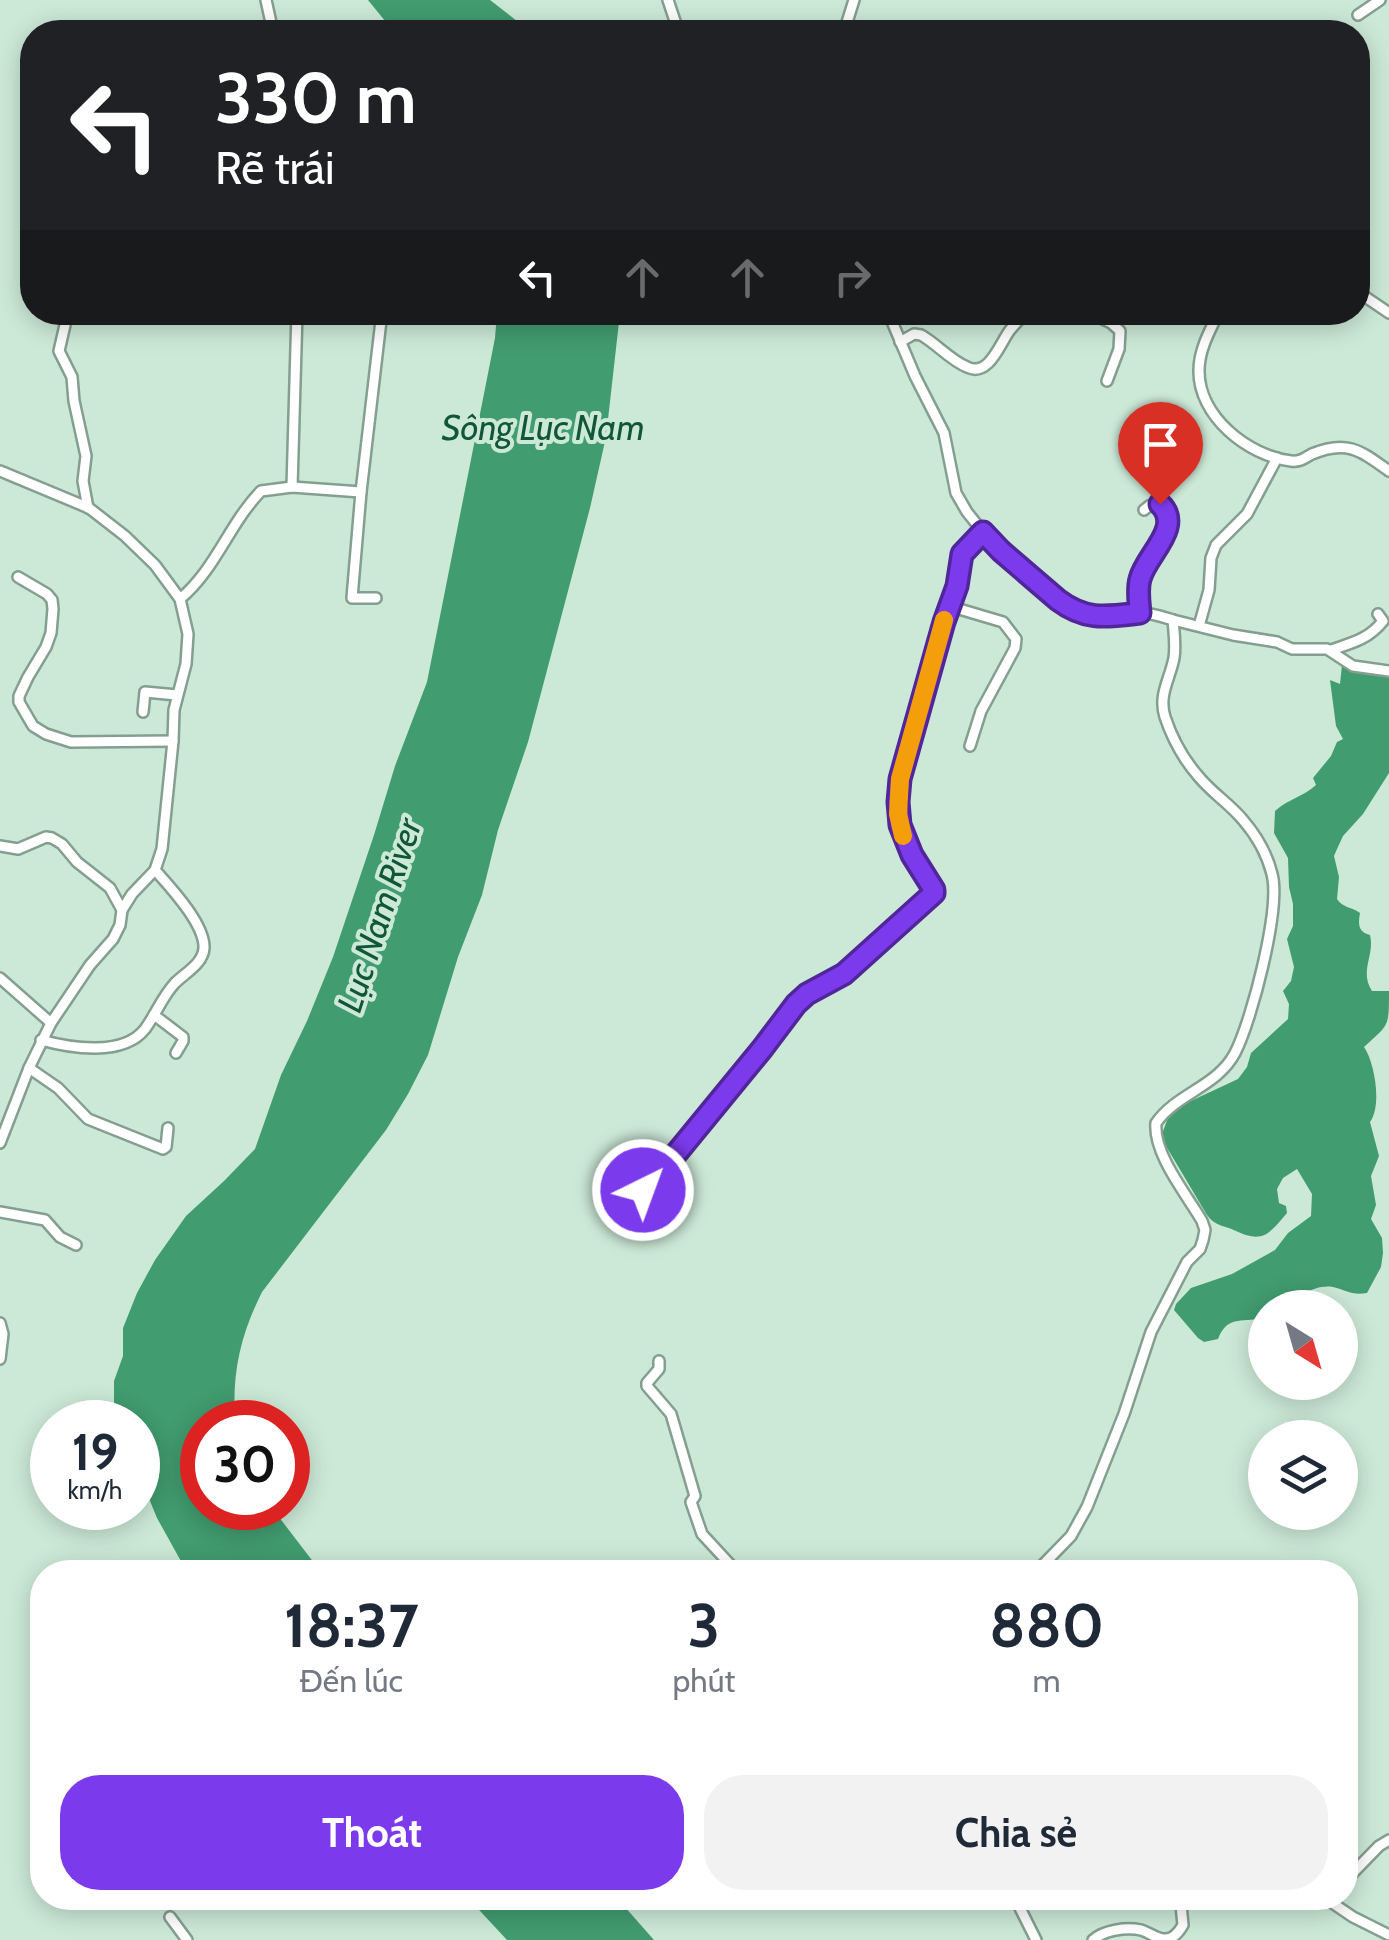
<!DOCTYPE html>
<html lang="vi">
<head>
<meta charset="utf-8">
<style>
	body { margin:0; font-family:Cabin,sans-serif; background:#f2f2f3; color:#1f2937; height:100vh; display:flex; flex-direction:column; font-size:38px; white-space:nowrap }
	* { box-sizing:border-box; margin:0 }
	p { font-size:32px; color:#747a83 }
	.icon { flex:none; width:55px; height:55px; fill:none; stroke:currentColor; stroke-width:2; stroke-linecap:round; stroke-linejoin:round }
	.map { position:relative; flex:1; overflow:hidden }
	.sheet { position:absolute; left:30px; top:1560px; width:1328px; height:350px; display:flex; flex-direction:column; background:#fff; border-radius:40px; box-shadow:0 5px 25px #0003 }
	.sheet>* { flex:none }
	.hud { position:absolute; left:20px; top:20px; width:1350px; height:305px; border-radius:40px; box-shadow:0 5px 25px #0003; background:#202124; color:#fff; overflow:hidden }
	.needle { width:65px; rotate:143deg }
	.fabs { position:absolute; left:1248px; top:1290px; display:grid; gap:20px }
	.fabs a { display:grid; place-items:center; width:110px; height:110px; border-radius:50%; background:#fff; box-shadow:0 5px 25px #0003; font-size:50px }
	.speed { position:absolute; left:30px; top:1400px; display:flex; gap:20px; font-size:50px; font-weight:700; text-align:center }
	.speed>* { display:grid; place-content:center; width:130px; height:130px; border-radius:50%; background:#fff; box-shadow:0 5px 25px #0003; line-height:1 }
	.speed small { font-size:25px; font-weight:400 }
	.speed .limit { border:15px solid #d22; background:#fff; color:#111 }
	.pin { position:absolute; display:grid; place-items:center; width:85px; height:85px; color:#fff; margin:-102px -42px; border-radius:50% 50% 50% 0; rotate:-45deg; box-shadow:0 0 10px #0007 }
	.pin .icon { rotate:45deg }
	.me { position:absolute; width:110px; margin:-55px; rotate:42deg; stroke-linejoin:round; filter:drop-shadow(0 0 8px #0008) }
	.turn { display:flex; align-items:center; gap:35px; height:210px; padding:0 30px; font-size:45px }
	.turn .icon { width:130px; height:130px; stroke-width:2.5 }
	.turn b { display:block; font-size:70px; line-height:85px }
	.lanes { display:flex; align-items:center; height:95px; padding:0 30px; background:#0003; justify-content:center; gap:50px; direction:ltr }
	.lanes .off { opacity:.35 }
	.eta { display:flex; justify-content:space-evenly; align-items:center; height:170px; text-align:center }
	.eta b { font-size:60px; font-weight:700; line-height:70px }
	.cta { display:flex; gap:20px; margin-top:auto; padding:20px 30px }
	.cta a { flex:1; height:115px; border-radius:40px; background:#7c3aed; color:#fff; font-size:40px; font-weight:700; line-height:115px; text-align:center }
	.cta a+a { background:#f2f2f3; color:#1f2937 }
	.map>svg:first-child { display:block }
</style>
</head>
<body>
<div class="map">
<svg width="1389" height="1940" viewBox="0 0 1389 1940">
	<rect width="100%" height="100%" fill="#cce9d7"/>
	<g fill="#419c6f">
		<polygon points="368,0 490,0 531,32 394,32"/>
		<path d="M497,313H620L606,437L590,508L528,742L498,830L482,895L458,957L428,1055L408,1094L386,1130L262,1292C240,1336 232,1373 235,1422H202V1508H272L321,1572H187L157,1518L138,1472V1422H120L114,1406V1381L123,1356V1328L137,1293L155,1260L186,1216L224,1181L255,1149L281,1075L307,1021L333,957L374,835L395,766L427,682L495,338Z"/>
		<path d="M1342,665L1389,672V773L1363,814L1343,836L1337,849L1334,856L1339,877L1337,899C1343,908 1352,907 1360,913C1358,924 1358,932 1370,935C1375,955 1359,971 1372,991H1389C1389,1028 1389,1024 1364,1047C1375,1063 1382,1106 1370,1122L1379,1156L1371,1176L1376,1205L1371,1219L1382,1238L1383,1253L1381,1267L1367,1293C1352,1296 1346,1290 1333,1287C1315,1284 1297,1297 1285,1307L1265,1308V1317C1245,1324 1228,1313 1218,1339L1204,1342L1198,1338L1174,1310L1176,1304L1191,1288L1232,1274L1275,1250L1288,1233L1311,1216L1312,1194L1297,1169L1283,1178L1277,1189L1279,1203L1286,1206L1287,1213C1270,1233 1263,1244 1236,1231C1224,1225 1216,1227 1207,1215L1163,1141L1162,1134L1169,1115L1180,1106L1238,1079L1247,1067L1251,1053L1288,1019L1289,1004L1283,991L1291,981L1294,967L1287,939L1293,926V904L1289,887L1288,858L1274,833L1275,811C1288,799 1303,797 1316,785L1313,778L1331,756L1337,742L1343,739L1336,726L1330,680L1340,684Z"/>
		<polygon points="468,1898 617,1898 654,1940 507,1940"/>
	</g>
	<g fill="none" stroke-linecap="round" stroke-linejoin="round">
		<g stroke="#849f8f" stroke-width="14">
			<g id="minor">
				<polyline points="266,0 273,32"/>
				<polyline points="668,0 676,24 686,32"/>
				<polyline points="1358,15 1380,0"/>
				<polyline points="844,32 854,0"/>
				<polyline points="1358,292 1389,313"/>
				<polyline points="68,312 59,351 72,377 74,401 86,456 83,481 88,508"/>
				<polyline points="888,312 915,376 944,433 956,493 967,512 983,532"/>
				<polyline points="1087,312 1111,323 1120,331 1119,349 1107,381"/>
				<path d="M1219,312C1210,330 1199,350 1199,370C1198,416 1248,456 1291,461C1301,462 1304,458 1312,454C1347,439 1361,451 1389,471"/>
				<path d="M900,342L914,334L921,335C937,344 950,360 967,367C989,378 1000,343 1010,330C1015,324 1021,318 1026,312"/>
				<polyline points="0,471 89,508 125,536 155,565 180,599 188,634 186,664 174,710 173,741 162,849 155,870 132,894 122,910 120,925 113,939 90,965 51,1023 29,1068 0,1143"/>
				<polyline points="292,487 297,312"/>
				<polyline points="18,577 47,594 52,600 53,609 51,633 46,647 28,677 19,696 19,702 33,726 46,734 71,742 173,741"/>
				<polyline points="376,598 352,598 361,492 382,312"/>
				<path d="M180,599C216,569 229,524 261,491L292,487L361,492"/>
				<polyline points="949,606 1003,622 1016,639 1015,648 981,711 970,746"/>
				<path d="M1140,613C1139,602 1137,589 1140,579C1147,555 1184,527 1160,504L1149,506L1144,510"/>
				<polyline points="1173,620 1233,635 1277,642 1292,649 1327,649 1353,666 1389,671"/>
				<polyline points="1199,626 1209,590 1211,558 1216,545 1247,514 1277,458"/>
				<path d="M1331,650C1352,643 1369,639 1383,621L1378,614"/>
				<polyline points="143,712 145,692 177,695"/>
				<polyline points="0,846 18,849 46,837 52,838 62,844 77,862 110,888 122,910"/>
				<polyline points="0,978 51,1023"/>
				<polyline points="154,1015 183,1037 183,1041 176,1053"/>
				<path d="M41,1040C70,1048 123,1057 145,1029C156,1014 162,997 175,983C185,973 203,964 204,948C205,924 170,887 155,870"/>
				<polyline points="29,1068 58,1088 88,1119 163,1149 166,1147 168,1128"/>
				<path d="M636,1189L647,1188L763,1049L796,1005L807,994L845,974L932,897L934,890L912,855L902,832L898,803L900,779L944,622L957,586L962,555L983,532L1001,551L1057,600C1089,623 1106,614 1141,613C1152,613 1163,617 1173,620C1174,632 1176,645 1174,658C1170,679 1158,695 1165,717C1172,738 1184,760 1199,777C1212,793 1230,804 1243,820C1256,835 1267,854 1272,874C1281,908 1252,1020 1235,1053C1217,1087 1177,1093 1156,1123C1153,1154 1187,1195 1202,1221L1205,1230L1203,1240L1200,1249L1187,1262L1151,1332L1124,1414L1087,1507L1071,1536L1036,1572"/>
				<polyline points="0,1212 45,1220 60,1237 76,1245"/>
				<polyline points="0,1323 3,1334 0,1359"/>
				<polyline points="659,1361 659,1369 647,1383 647,1386 671,1414 695,1496 691,1502 702,1534 737,1572"/>
				<polyline points="1345,1881 1379,1846 1389,1840"/>
				<polyline points="1015,1898 1036,1940"/>
				<polyline points="1325,1898 1353,1917 1389,1935"/>
				<polyline points="170,1917 187,1940"/>
				<path d="M1093,1940C1104,1930 1126,1927 1141,1930C1148,1932 1157,1939 1164,1939C1173,1940 1179,1932 1183,1925L1181,1905L1187,1898"/>
			</g>
		</g>
		<use href="#minor" stroke="#fff" stroke-width="9"/>
	</g>
	<g fill="none" stroke-linecap="round" stroke-linejoin="round">
		<g stroke="#51269a" stroke-width="25">
			<path id="route" d="M643,1190L648,1188L762,1049L796,1004L807,994L844,974L934,893V890L912,855L900,825L898,802L900,779L944,622L957,586L962,554L983,532L1001,551L1058,600C1086,621 1106,617 1140,613C1139,602 1137,589 1140,579C1146,555 1184,527 1160,504"/>
		</g>
		<use href="#route" stroke="#7c3aed" stroke-width="18"/>
		<polyline stroke="#f59e0b" stroke-width="18" points="903,836 898,814 900,779 944,620"/>
	</g>
	<g text-anchor="middle" dominant-baseline="central" stroke-width="8" stroke-linejoin="round" paint-order="stroke">
		<g font-size="35" font-style="italic" fill="#105637" stroke="#cce9d7">
			<text x="543" y="427">Sông Lục Nam</text>
			<text transform="translate(379 915) rotate(-72)">Lục Nam River</text>
		</g>
	</g>
</svg>
<div class="fabs">
<a><svg class="needle" viewBox="-14 -14 28 28"><path d="M0-13l5 13h-10z" fill="#e53935"/><path d="M0 13l5-13h-10z" fill="#747a83"/></svg></a>
<a><svg class="icon" aria-label="layers" viewBox="0 0 24 24"><path d="M12 4l9 5-9 5-9-5zM3 14l9 5 9-5"/></svg></a>
</div>
<div class="speed"><div>19<small>km/h</small></div><div class="limit">30</div></div>
<div class="pin" style="left:1160px;top:504px;background:#d93025"><svg class="icon" aria-label="arrive" viewBox="0 0 24 24"><path d="M6 21V4h12l-3 4 3 4H6"/></svg></div>
<svg class="me" style="left:643px;top:1190px" viewBox="-20 -20 40 40"><circle r="17" fill="#7c3aed" stroke="#fff" stroke-width="3"/><path d="M0-11L8 9 0 5-8 9z" fill="#fff"/></svg>
<div class="hud">
<div class="turn"><svg class="icon" aria-label="left" viewBox="0 0 24 24"><path d="M17 20v-9H6M10 6l-5 5 5 5"/></svg><div><b>330 m</b>Rẽ trái</div></div>
<div class="lanes"><svg class="icon" aria-label="left" viewBox="0 0 24 24"><path d="M17 20v-9H6M10 6l-5 5 5 5"/></svg><svg class="icon off" aria-label="ahead" viewBox="0 0 24 24"><path d="M12 20V5M6 11l6-6 6 6"/></svg><svg class="icon off" aria-label="ahead" viewBox="0 0 24 24"><path d="M12 20V5M6 11l6-6 6 6"/></svg><svg class="icon off" aria-label="right" viewBox="0 0 24 24"><path d="M7 20v-9h11M14 6l5 5-5 5"/></svg></div>
</div>
<section class="sheet">
<div class="eta">
<div><b>18:37</b><p>Đến lúc</p></div>
<div><b>3</b><p>phút</p></div>
<div><b>880</b><p>m</p></div>
</div>
<div class="cta"><a>Thoát</a><a>Chia sẻ</a></div>
</section>
</div>
</body>
</html>
